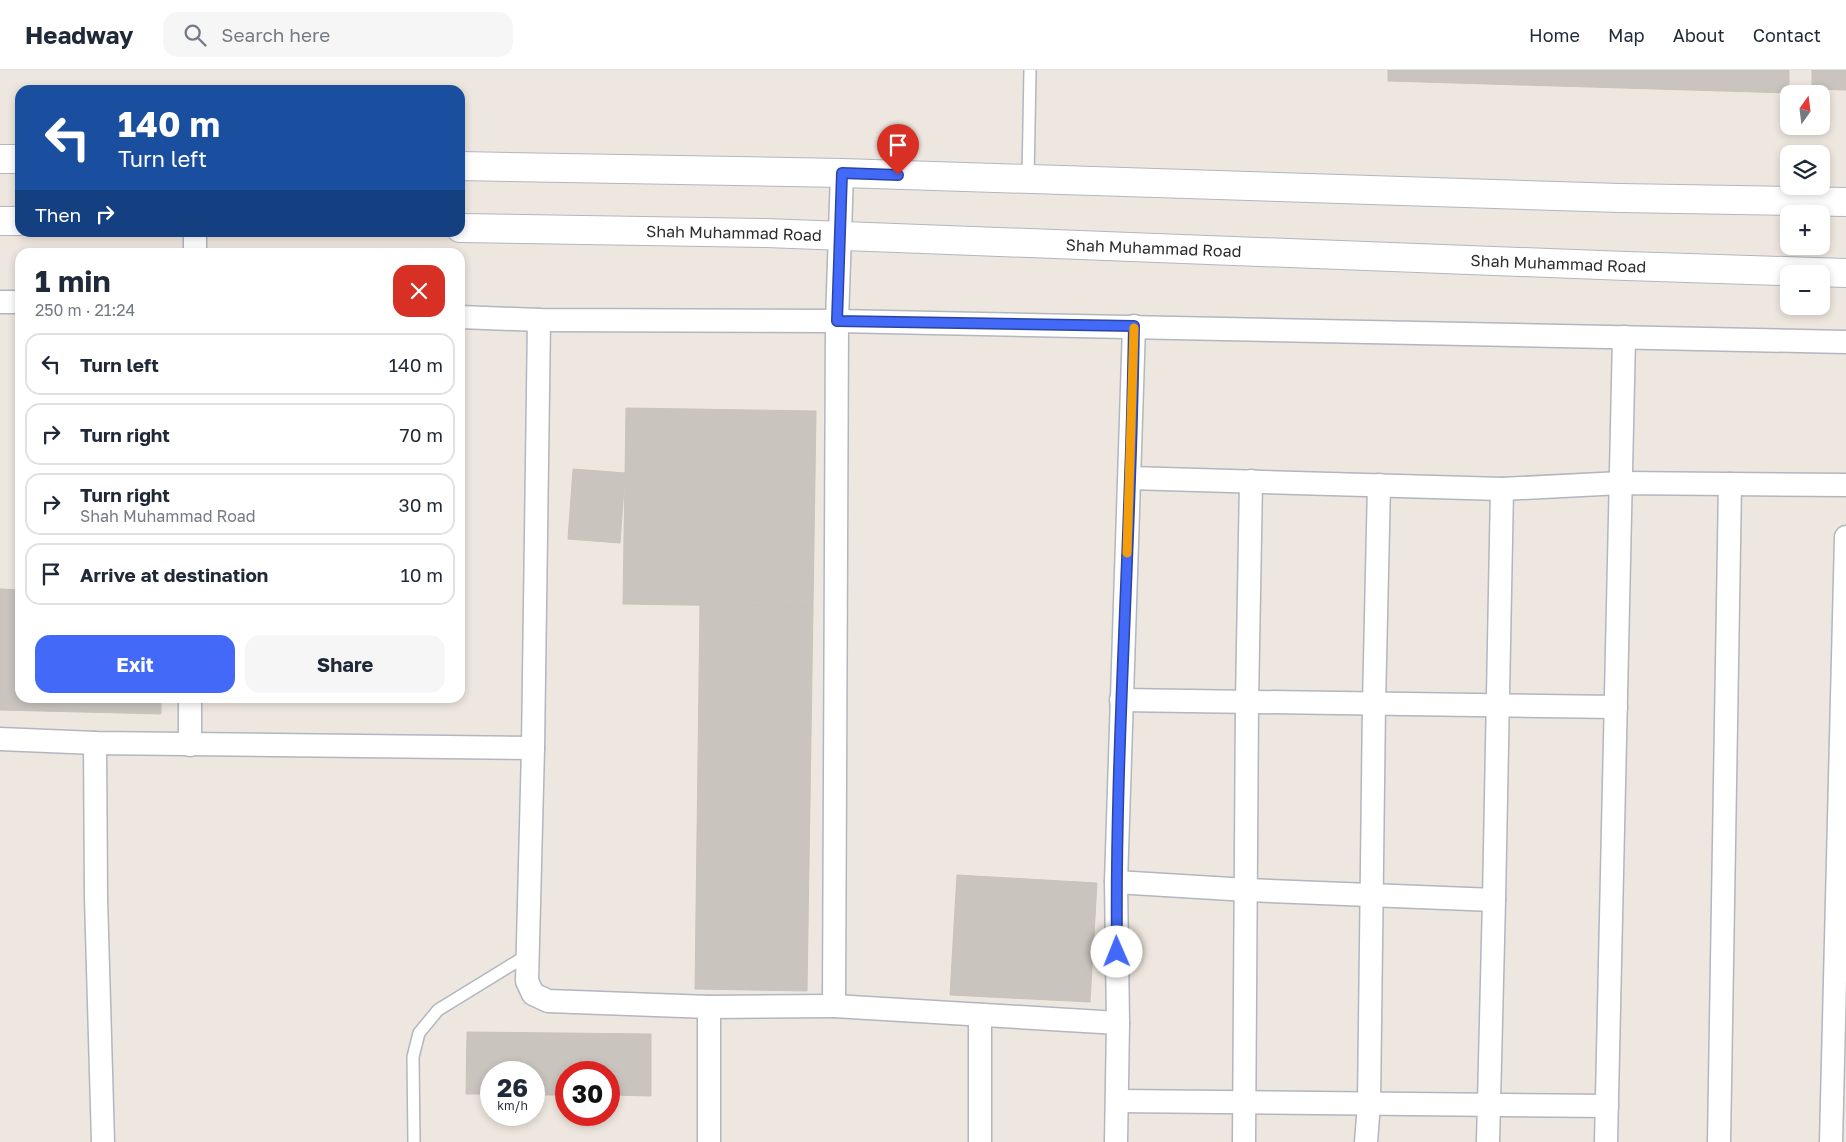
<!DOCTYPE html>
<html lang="en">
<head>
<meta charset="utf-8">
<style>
	body { margin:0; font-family:"Golos Text",sans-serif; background:#f6f6f7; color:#1f2937; height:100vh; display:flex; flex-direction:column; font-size:19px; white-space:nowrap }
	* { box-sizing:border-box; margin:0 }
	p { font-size:16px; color:#747a83 }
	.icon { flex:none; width:28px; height:28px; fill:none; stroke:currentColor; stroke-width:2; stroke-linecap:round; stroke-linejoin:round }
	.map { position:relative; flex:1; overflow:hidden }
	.details { position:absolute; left:15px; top:178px; width:450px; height:455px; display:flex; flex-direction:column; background:#fff; border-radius:15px; box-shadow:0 2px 8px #0003 }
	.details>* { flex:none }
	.banner { position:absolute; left:15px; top:15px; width:450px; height:152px; border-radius:15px; box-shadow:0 2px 8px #0003; background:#1a4fa0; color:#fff; overflow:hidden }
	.needle { width:32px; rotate:14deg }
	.fabs { position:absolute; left:1780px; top:15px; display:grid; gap:10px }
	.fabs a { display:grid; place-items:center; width:50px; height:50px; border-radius:10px; background:#fff; box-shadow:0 2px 8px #0003; font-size:25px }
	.speed { position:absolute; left:480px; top:991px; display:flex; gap:10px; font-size:25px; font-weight:700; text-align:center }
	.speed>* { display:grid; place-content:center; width:65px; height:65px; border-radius:50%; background:#fff; box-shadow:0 2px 8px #0003; line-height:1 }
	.speed small { font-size:12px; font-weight:400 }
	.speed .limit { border:8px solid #d22; background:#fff; color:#111 }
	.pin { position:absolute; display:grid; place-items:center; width:42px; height:42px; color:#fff; margin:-51px -21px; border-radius:50% 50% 50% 0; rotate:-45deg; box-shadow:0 0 5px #0007 }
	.pin .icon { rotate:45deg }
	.me { position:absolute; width:55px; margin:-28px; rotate:359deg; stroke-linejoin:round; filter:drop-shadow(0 0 4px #0008) }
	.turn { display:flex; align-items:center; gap:18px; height:105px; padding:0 20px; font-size:22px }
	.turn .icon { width:65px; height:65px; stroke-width:2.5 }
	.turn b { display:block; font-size:35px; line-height:42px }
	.then { display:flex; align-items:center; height:48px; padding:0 20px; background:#0003; gap:10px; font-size:19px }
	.round { display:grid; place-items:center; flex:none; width:52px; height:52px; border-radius:15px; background:#f6f6f7 }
	.head { display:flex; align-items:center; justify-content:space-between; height:85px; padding:0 20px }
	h1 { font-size:30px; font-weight:700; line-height:38px }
	.cta { display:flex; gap:10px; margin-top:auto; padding:10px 20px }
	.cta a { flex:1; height:58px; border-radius:15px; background:#4269f8; color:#fff; font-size:20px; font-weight:700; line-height:58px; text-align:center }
	.cta a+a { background:#f6f6f7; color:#1f2937 }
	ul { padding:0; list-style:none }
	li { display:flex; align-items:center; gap:15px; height:62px; margin:0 10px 8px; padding:0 10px; border:2px solid #e0e1e3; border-radius:15px }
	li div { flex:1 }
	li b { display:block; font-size:19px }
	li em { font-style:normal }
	header { display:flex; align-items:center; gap:30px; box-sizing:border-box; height:70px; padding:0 25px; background:#fff; border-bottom:1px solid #e0e1e3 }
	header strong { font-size:24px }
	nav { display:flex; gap:28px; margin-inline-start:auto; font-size:18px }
	.search { width:350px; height:45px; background:#f6f6f7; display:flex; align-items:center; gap:12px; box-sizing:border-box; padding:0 18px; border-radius:15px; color:#747a83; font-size:19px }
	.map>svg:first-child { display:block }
</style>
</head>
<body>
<header>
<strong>Headway</strong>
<div class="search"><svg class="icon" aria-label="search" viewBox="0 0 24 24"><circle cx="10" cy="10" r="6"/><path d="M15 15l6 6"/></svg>Search here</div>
<nav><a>Home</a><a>Map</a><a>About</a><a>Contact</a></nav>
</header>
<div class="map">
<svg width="1846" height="1072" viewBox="0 0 1846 1072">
	<rect width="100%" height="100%" fill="#eee7df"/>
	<g fill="#c9c4be" stroke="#c9c3b8">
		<polygon points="1388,0 1789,0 1789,23 1388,11"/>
		<polygon points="1812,0 1846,0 1846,20 1812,19"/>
		<polygon points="626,338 816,341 813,537 623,534"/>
		<polygon points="573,399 625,403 620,473 568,469"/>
		<polygon points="0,519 20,520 20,628 161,628 161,644 0,640"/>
		<polygon points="700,535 813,537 807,921 695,919"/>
		<polygon points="957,805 1097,813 1090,932 950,925"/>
		<polygon points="467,962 651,964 651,1026 609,1025 609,1002 566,1002 566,1025 534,1025 534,1002 491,1002 491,1024 466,1024"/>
	</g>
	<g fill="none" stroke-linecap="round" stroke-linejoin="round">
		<g stroke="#b2b6bf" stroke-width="14">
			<g id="service">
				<polyline points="1028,109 1030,0"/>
				<polyline points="414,1072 413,987 419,963 438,940 526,886"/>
			</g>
		</g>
		<g stroke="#b2b6bf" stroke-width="25">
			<g id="minor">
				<polyline points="842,103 837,251 834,936 1118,953"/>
				<polyline points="195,182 195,162"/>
				<polyline points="0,232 20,232"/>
				<polyline points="460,247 539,250 837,251 1846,272"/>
				<polyline points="539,250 533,678 527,911 533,924 548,931 709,937 834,936"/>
				<polyline points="1130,408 1502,419 1621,413 1846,415"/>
				<polyline points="1121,630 1616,637"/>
				<polyline points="0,669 95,673 533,678"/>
				<polyline points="95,673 96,828 103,1072"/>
				<polyline points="190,675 190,628"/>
				<polyline points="1116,812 1247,820 1494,830"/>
				<polyline points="1118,1031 1607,1036"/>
				<polyline points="709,1072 709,937"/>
				<polyline points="980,1072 980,945"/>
				<polyline points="1116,1072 1118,953 1116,812 1134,256"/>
				<polyline points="1244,1072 1247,632 1251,411"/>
				<polyline points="1366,1072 1369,1034 1374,634 1379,415"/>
				<polyline points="1488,1072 1494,830 1502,419"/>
				<polyline points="1606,1072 1624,267"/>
				<polyline points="1719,1072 1730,414"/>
				<polyline points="1831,1072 1846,467"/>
			</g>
		</g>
		<g stroke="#b2b6bf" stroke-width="30">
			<g id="tertiary">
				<polyline points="0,89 20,89"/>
				<polyline points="460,96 842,103 1620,128 1846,132"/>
				<polyline points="0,151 20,151"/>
				<path id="s1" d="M460,158L766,163L1626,196L1846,203"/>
			</g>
		</g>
		<use href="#service" stroke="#fff" stroke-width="11"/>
		<use href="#minor" stroke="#fff" stroke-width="22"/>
		<use href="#tertiary" stroke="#fff" stroke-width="28"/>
	</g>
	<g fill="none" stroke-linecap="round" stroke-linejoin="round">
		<g stroke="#2b44a1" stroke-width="12">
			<path id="route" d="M898,105L842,103L837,251L1134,256C1133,307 1132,357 1130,408C1125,566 1115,724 1117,882"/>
		</g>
		<use href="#route" stroke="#4269f8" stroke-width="9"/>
		<polyline stroke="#f59e0b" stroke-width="9" points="1127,483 1134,258"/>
	</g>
	<g text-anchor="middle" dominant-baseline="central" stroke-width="4" stroke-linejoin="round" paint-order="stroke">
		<g font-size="16" fill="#2c2c2c" stroke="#fff">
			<text stroke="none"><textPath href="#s1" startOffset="274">Shah Muhammad Road</textPath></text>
			<text stroke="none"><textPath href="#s1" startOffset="694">Shah Muhammad Road</textPath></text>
			<text stroke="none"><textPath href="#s1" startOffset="1099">Shah Muhammad Road</textPath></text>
		</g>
	</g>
</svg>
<div class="fabs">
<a><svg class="needle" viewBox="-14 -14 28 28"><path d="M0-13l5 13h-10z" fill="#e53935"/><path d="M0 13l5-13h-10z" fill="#747a83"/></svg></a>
<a><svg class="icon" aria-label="layers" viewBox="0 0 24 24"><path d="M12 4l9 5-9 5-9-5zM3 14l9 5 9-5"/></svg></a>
<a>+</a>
<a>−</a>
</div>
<div class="speed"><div>26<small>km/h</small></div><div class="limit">30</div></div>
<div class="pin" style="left:898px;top:105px;background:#d93025"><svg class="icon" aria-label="arrive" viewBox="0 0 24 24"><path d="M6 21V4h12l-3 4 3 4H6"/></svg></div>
<svg class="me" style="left:1117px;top:882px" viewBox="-20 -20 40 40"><circle r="19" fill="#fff"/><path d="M0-13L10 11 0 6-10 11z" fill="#4269f8"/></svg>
<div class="banner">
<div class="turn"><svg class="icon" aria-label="left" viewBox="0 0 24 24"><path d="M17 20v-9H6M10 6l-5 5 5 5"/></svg><div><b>140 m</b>Turn left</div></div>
<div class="then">Then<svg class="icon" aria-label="right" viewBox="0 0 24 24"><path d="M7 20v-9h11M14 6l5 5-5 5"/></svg></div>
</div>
<section class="details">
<div class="head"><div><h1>1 min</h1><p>250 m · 21:24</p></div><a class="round" style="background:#d93025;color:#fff"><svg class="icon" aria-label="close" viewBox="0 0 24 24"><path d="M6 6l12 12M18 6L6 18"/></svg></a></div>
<ul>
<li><svg class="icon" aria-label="left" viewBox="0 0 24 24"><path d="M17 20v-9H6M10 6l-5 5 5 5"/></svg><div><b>Turn left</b></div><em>140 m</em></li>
<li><svg class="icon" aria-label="right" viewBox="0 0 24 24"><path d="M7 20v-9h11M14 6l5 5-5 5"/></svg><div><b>Turn right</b></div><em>70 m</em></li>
<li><svg class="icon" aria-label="right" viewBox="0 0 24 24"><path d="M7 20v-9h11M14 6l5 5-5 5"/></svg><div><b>Turn right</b><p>Shah Muhammad Road</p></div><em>30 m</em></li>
<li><svg class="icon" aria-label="arrive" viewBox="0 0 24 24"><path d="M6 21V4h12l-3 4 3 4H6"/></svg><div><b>Arrive at destination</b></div><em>10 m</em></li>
</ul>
<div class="cta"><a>Exit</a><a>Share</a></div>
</section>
</div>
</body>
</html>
